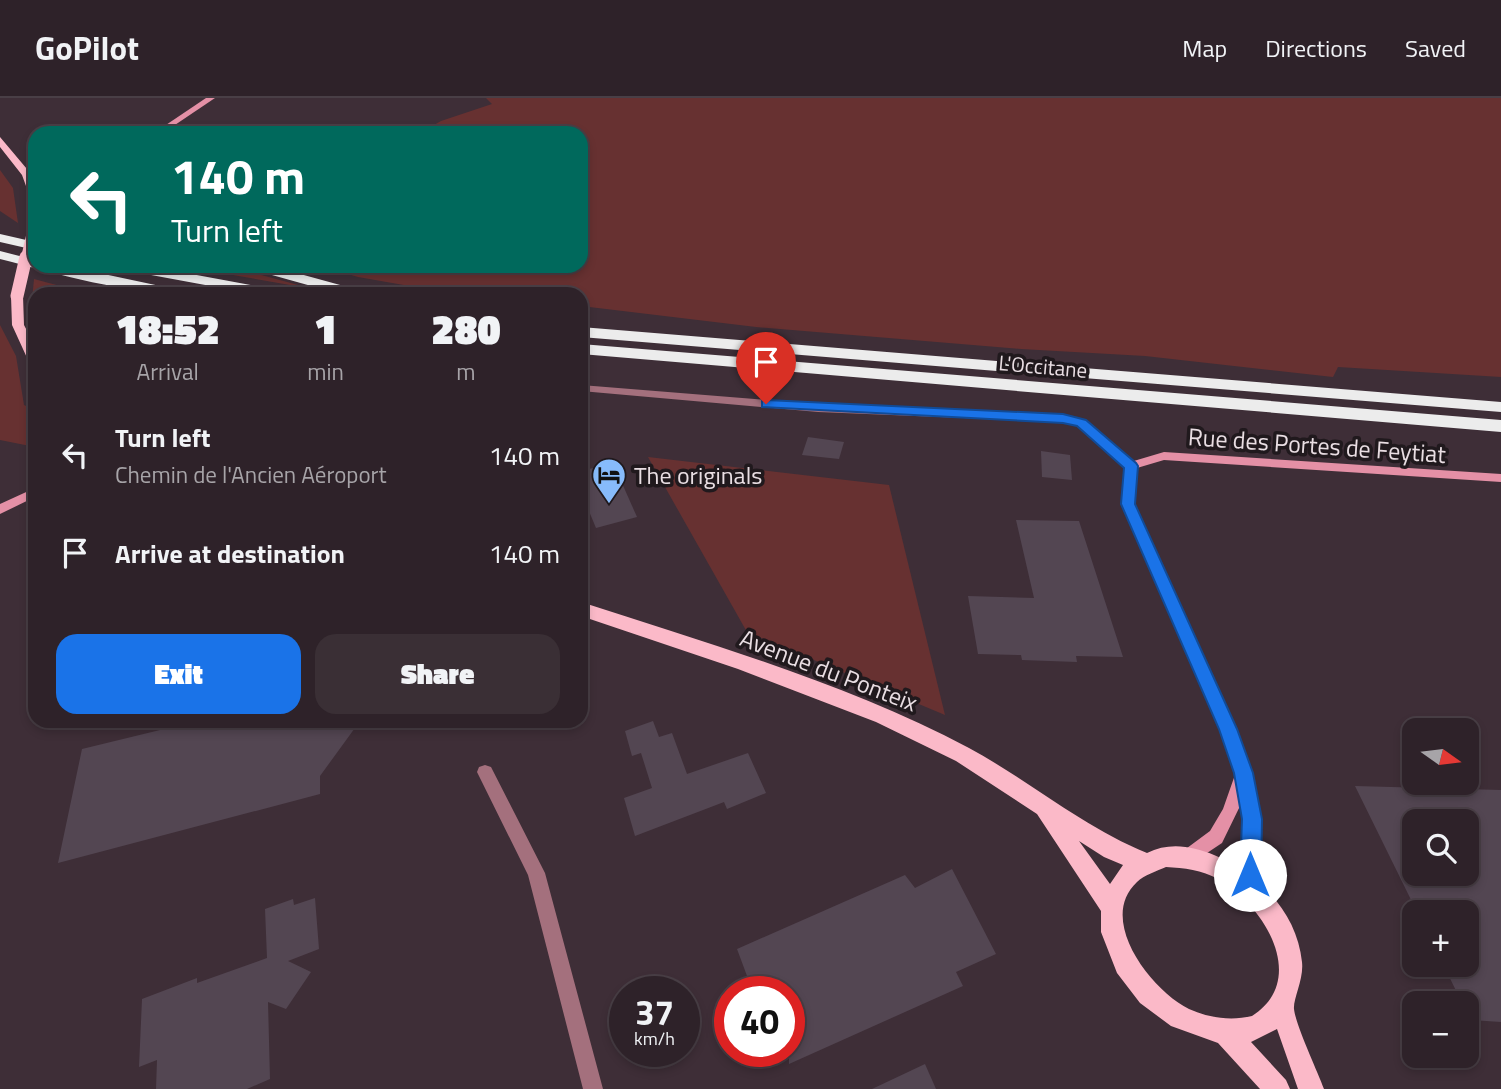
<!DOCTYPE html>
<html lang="en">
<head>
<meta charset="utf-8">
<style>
	body { margin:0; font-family:"Titillium Web",sans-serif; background:#3a2f35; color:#f1f3f6; height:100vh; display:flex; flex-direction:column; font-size:26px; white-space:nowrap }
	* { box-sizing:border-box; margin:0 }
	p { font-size:23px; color:#a7a4a8 }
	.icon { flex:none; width:38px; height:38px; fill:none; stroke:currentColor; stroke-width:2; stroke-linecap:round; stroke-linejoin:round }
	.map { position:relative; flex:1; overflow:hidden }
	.details { position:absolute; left:28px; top:189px; width:560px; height:441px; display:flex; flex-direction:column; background:#2e2229; border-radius:21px; box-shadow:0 4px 10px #0003,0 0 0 2px #493f46 }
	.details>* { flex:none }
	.banner { position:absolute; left:28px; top:28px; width:560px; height:147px; border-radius:21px; box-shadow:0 4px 10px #0003,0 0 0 2px #493f46; background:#00695c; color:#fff; overflow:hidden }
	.needle { width:46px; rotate:104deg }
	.buttons { position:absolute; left:1402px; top:620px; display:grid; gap:14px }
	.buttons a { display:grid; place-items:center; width:77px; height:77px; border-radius:14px; background:#2e2229; box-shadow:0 4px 10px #0003,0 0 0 2px #493f46; font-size:35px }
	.speed { position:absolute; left:609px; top:878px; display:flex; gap:14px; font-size:35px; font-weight:700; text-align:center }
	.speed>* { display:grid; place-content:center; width:91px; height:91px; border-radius:50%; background:#2e2229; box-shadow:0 4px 10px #0003,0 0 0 2px #493f46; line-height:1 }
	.speed small { font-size:18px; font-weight:400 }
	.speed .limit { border:10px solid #d22; background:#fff; color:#111 }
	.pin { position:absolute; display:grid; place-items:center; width:60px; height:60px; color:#fff; margin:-72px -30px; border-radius:50% 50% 50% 0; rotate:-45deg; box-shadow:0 0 7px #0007 }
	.pin .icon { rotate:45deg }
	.me { position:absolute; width:77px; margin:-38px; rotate:0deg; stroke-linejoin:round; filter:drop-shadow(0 0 5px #0008) }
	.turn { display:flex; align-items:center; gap:24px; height:147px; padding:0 28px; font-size:32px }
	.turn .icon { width:91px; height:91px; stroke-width:2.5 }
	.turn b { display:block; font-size:49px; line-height:60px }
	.eta { display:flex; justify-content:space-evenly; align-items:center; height:119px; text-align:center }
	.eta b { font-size:42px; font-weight:800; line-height:49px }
	.cta { display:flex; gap:14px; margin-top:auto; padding:14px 28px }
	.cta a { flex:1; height:80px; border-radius:21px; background:#1a73e8; color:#fff; font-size:28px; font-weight:800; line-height:80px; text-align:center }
	.cta a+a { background:#3a2f35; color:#f1f3f6 }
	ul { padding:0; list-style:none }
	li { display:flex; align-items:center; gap:21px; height:98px; padding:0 28px }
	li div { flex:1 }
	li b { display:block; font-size:26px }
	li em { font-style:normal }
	header { display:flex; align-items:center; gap:42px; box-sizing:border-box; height:98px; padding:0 35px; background:#2e2229; border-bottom:2px solid #493f46 }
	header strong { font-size:33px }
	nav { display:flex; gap:38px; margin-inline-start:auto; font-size:24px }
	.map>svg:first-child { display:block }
</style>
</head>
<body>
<header>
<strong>GoPilot</strong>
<nav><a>Map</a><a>Directions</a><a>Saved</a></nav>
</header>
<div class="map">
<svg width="1501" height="991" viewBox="0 0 1501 991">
	<rect width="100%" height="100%" fill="#3e2e37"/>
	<g fill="#673131">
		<polygon points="486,0 1501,0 1501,279 1338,269 1333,279 1145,258 1021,251 756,229 581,208 581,196 455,196 358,179 320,168 581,168 581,35 420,35 441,23 492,6"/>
		<polygon points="0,72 13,90 18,125 0,113"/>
		<polygon points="181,168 228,168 313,191"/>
		<polygon points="34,181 90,196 35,196 35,218 31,213"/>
		<polygon points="0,227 16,258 24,307 35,312 35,349 0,342"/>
		<polygon points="648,359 889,387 945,617 747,534"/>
	</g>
	<g fill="#534652" fill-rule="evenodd">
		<polygon points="808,339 844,344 839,361 802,357"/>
		<polygon points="1041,353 1070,357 1072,382 1042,379"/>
		<polygon points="613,365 637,419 596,430 581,394 581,373"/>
		<polygon points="1016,422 1079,423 1123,559 1076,558 1077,564 1022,562 1021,557 978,556 968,498 1034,500"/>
		<polygon points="197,623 360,623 320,678 320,696 58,765 82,651"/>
		<polygon points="653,623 659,639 672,635 687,676 748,655 766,695 727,711 724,704 635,738 624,700 652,690 641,655 632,658 625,633"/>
		<path d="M1355,688L1501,692V924L1471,922L1466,905H1462L1443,866H1466V814H1417ZM1414,723H1466V775H1414Z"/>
		<polygon points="952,771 996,856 956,874 963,888 789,966 789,894 753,894 737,851 905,777 915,790"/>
		<polygon points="315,800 319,851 288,863 311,874 286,911 268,904 270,981 247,991 156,991 157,962 139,969 142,901 197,880 197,885 267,860 265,811 293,801 294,807"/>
		<polygon points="925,966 936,991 872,991"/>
	</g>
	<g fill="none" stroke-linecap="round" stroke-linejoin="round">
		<g fill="#a4707d" fill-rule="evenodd">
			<polygon points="581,287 818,306 1063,316 1086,322 1137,368 1135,371 1127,371 1078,328 1063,324 818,314 581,293"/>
			<polygon points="485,667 491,669 545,775 603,991 583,991 528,777 477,674 479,669"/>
		</g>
		<g fill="#e490a6" fill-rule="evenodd">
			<polygon points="206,0 215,0 163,35 154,35"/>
			<path d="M1164,354L1501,376V384L1164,362L1137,370L1134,406L1236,631L1252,675L1261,721L1259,777L1265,795L1262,801L1256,804L1250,801C1235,765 1247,742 1241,706L1222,745L1189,767L1183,765L1180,759L1183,753L1210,733L1223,711L1236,674L1220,631L1122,406L1127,365Z"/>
			<polygon points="35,390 35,399 0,416 0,406"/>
		</g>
		<g fill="#fbb9c8" fill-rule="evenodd">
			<polygon points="0,39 32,77 35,102 30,99 22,77 0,49"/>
			<polygon points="17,194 23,198 24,227 35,248 35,266 28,262 12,227 11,198"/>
			<path d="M581,504C710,546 849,586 969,650C1030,683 1083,729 1147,755C1169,744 1192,748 1214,757C1258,775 1297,814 1302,864C1304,881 1293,901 1294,911C1296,928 1317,972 1324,991H1298L1277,931L1251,944L1286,982L1290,991H1260L1218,945L1171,928L1140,905L1117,875L1101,834V813L1037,716L956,663L876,624L738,571L581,518ZM1079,743L1104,759L1123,767L1110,786ZM1166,769C1184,770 1202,772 1218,781C1263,806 1310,881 1252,918C1231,923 1209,920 1189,911C1152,893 1096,822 1137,784C1144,777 1157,773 1166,769Z"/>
		</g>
		<g fill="#ececec" fill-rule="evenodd">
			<polygon points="0,136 35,144 35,152 0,144"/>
			<path d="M0,153L35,162V168H66L179,192L186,196C126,196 58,176 0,161Z"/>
			<polygon points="117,168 148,168 278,192 285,196 254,196 124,172"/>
			<polygon points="248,168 271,168 362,193 364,196 340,196 250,171"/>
			<polygon points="581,229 1501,304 1501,314 581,239"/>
			<polygon points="581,246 1501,322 1501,334 581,256"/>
		</g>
		<polyline stroke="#fbb9c8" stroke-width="10" points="26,160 35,121"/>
		<polyline stroke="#fbb9c8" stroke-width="13" points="17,198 26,159"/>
	</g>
	<polygon fill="#1a73e8" stroke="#114b97" stroke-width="2" points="766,302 1063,316 1086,322 1136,365 1138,368 1135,406 1237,631 1253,675 1262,721 1261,777 1258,784 1250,787 1243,784 1240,777 1242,721 1234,675 1219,631 1121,406 1124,370 1077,328 1063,325 762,309 762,303"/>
	<defs>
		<g id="hotel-pin" transform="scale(1.75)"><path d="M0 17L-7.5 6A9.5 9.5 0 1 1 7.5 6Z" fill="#87bbfb" stroke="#20191d"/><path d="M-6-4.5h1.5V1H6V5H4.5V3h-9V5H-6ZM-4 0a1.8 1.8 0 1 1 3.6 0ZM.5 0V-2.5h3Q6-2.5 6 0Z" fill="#111"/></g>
	</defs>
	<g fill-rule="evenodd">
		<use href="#hotel-pin" x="609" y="377"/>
	</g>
	<g text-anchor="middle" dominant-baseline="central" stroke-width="7" stroke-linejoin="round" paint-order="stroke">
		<g font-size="21" fill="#e9dee3" stroke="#20191d">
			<text transform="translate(1043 268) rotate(5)">L'Occitane</text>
		</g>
		<g font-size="24" fill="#e9dee3" stroke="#20191d">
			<text transform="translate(1317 347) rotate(4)">Rue des Portes de Feytiat</text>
			<text transform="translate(829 572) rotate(21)">Avenue du Ponteix</text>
		</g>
		<g font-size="24" fill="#e9dee3" stroke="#20191d" text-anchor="start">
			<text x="634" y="377">The originals</text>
		</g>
	</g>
</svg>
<div class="buttons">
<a><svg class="needle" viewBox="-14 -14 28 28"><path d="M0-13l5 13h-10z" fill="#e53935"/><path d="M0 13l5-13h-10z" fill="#a7a4a8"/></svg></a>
<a><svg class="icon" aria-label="search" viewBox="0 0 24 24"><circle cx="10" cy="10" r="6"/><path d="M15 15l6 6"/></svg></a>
<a>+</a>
<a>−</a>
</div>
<div class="speed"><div>37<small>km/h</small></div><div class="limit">40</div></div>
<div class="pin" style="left:766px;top:306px;background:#d93025"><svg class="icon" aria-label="arrive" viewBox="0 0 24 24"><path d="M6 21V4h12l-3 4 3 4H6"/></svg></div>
<svg class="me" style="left:1250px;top:777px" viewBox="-20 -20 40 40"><circle r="19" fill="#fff"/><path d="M0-13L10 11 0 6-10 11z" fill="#1a73e8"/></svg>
<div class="banner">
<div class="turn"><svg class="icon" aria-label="left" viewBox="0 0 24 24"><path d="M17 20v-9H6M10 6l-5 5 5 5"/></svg><div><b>140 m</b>Turn left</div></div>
</div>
<section class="details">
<div class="eta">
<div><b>18:52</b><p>Arrival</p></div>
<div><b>1</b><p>min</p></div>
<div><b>280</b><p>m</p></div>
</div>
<ul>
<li><svg class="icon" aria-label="left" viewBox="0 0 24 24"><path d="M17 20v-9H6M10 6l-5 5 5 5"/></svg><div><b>Turn left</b><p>Chemin de l'Ancien Aéroport</p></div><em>140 m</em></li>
<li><svg class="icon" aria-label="arrive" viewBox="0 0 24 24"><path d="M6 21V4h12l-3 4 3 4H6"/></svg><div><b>Arrive at destination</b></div><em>140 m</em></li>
</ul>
<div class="cta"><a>Exit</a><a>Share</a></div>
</section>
</div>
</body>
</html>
